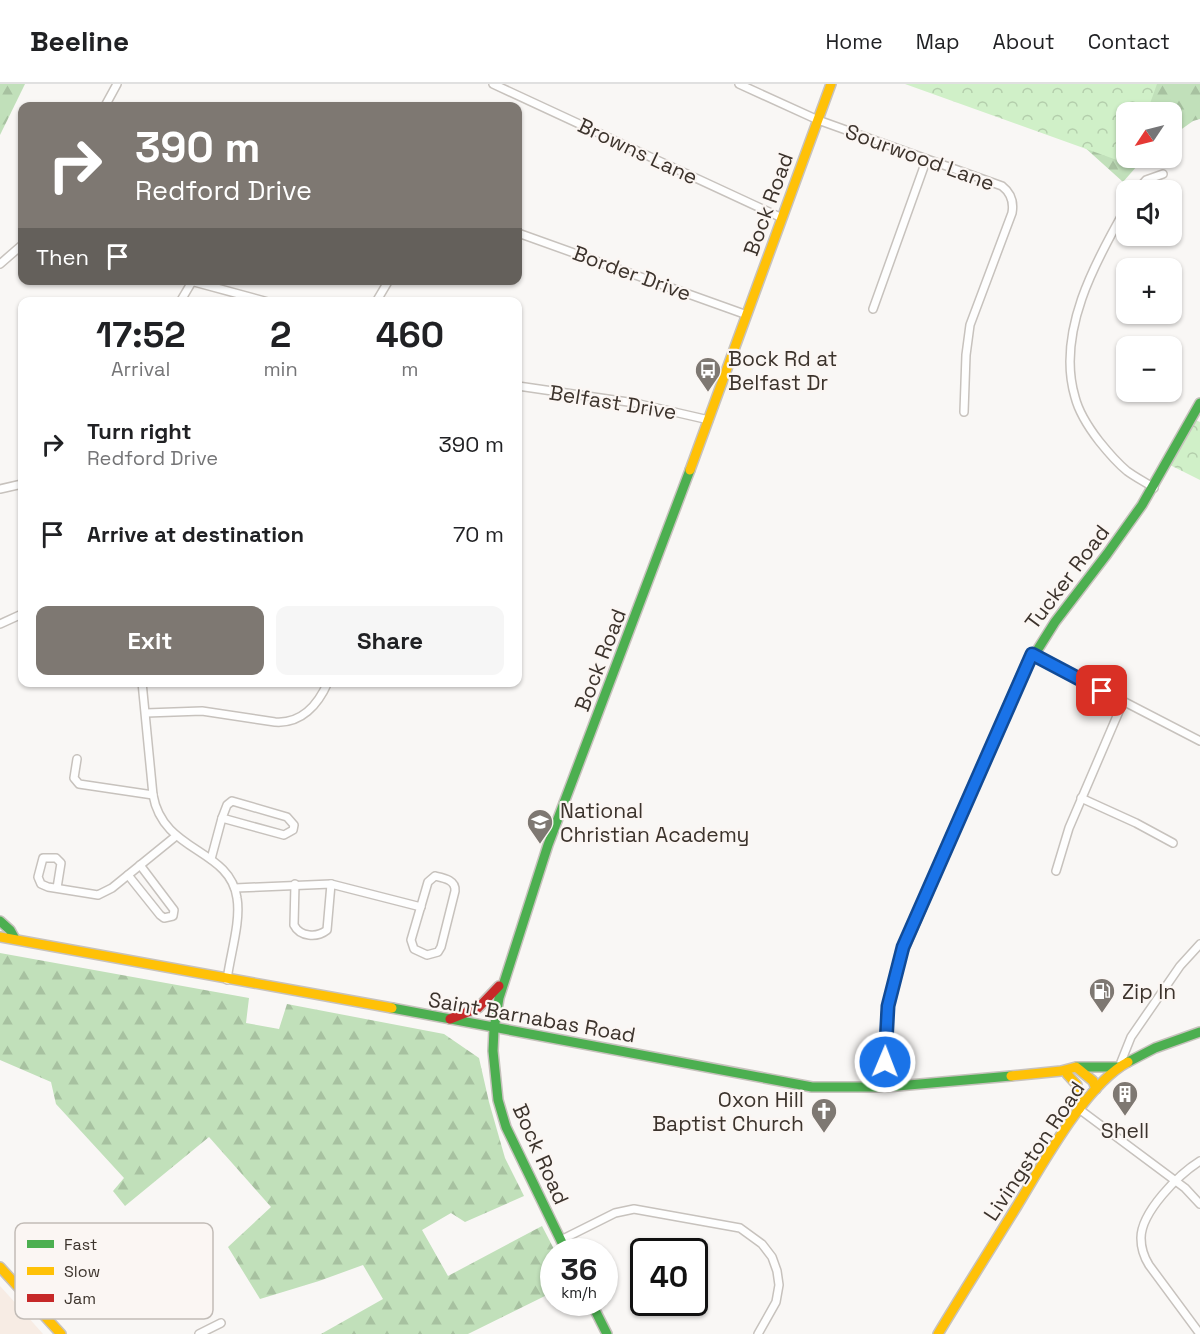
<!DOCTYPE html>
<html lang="en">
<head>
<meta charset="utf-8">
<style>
	body { margin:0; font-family:"Space Grotesk",sans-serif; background:#f6f6f6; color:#202124; height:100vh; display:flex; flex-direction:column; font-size:22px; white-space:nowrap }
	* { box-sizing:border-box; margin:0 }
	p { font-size:20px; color:#757577 }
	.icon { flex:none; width:33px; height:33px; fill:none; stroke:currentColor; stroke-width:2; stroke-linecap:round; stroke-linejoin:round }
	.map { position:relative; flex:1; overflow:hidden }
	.side { position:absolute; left:18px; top:213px; width:504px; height:390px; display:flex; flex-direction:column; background:#fff; border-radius:12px; box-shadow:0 2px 4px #0004 }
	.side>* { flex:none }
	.top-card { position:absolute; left:18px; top:18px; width:504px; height:183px; border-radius:12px; box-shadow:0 2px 4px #0004; background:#7e7872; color:#fff; overflow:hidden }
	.needle { width:39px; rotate:235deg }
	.tools { position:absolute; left:1116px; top:18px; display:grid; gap:12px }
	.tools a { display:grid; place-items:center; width:66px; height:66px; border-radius:12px; background:#fff; box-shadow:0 2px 4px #0004; font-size:30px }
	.speed { position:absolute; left:540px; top:1154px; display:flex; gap:12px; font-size:30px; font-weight:700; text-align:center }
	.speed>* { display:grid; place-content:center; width:78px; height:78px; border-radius:50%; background:#fff; box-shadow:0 2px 4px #0004; line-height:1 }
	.speed small { font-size:15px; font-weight:400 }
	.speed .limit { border:3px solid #111; border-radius:9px; background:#fff; color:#111 }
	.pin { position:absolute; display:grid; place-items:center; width:51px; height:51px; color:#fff; margin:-26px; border-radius:12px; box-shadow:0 3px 9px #0006 }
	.me { position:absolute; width:66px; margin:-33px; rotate:1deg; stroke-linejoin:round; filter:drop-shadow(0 0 4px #0008) }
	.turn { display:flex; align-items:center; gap:21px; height:126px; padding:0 18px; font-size:27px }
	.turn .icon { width:78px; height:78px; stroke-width:2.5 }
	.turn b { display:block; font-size:42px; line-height:51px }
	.then { display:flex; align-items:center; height:57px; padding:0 18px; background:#0003; gap:12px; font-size:22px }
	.eta { display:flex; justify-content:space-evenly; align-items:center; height:102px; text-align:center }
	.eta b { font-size:36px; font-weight:800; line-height:42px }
	.action { display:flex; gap:12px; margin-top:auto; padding:12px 18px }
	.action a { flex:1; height:69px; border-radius:12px; background:#7e7872; color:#fff; font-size:24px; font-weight:800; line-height:69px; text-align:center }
	.action a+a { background:#f6f6f6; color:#202124 }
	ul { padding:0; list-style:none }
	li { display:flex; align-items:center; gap:18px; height:90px; padding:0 18px }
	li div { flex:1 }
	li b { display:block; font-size:22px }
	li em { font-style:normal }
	header { display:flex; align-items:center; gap:36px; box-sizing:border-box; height:84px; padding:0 30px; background:#fff; border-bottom:2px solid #e0e0e0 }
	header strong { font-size:28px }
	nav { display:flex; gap:33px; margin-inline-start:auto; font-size:21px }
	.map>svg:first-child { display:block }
</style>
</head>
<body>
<header>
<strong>Beeline</strong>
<nav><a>Home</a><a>Map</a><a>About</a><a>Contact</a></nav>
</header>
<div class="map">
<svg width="1200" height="1250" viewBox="0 0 1200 1250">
	<defs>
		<pattern id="forest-firs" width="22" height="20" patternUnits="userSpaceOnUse" patternTransform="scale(1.5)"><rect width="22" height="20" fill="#c1e0ba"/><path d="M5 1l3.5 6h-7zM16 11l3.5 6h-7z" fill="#a7c1a0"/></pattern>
		<pattern id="park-crowns" width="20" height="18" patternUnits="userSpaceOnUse" patternTransform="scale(1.5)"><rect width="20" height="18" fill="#d0f0c8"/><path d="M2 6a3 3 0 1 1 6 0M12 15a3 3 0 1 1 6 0" fill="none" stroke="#b4ceac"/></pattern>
	</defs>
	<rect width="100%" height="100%" fill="#f9f7f5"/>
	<polygon fill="#f7ece4" points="0,1202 19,1223 43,1250 0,1250"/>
	<g fill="url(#forest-firs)">
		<polygon points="0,0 25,0 0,51"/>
		<polygon points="1075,0 1200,0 1200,35 1193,37 1172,52 1172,28 1126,28 1126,74 1144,74 1123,98 1062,43"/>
		<polygon points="0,869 249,914 246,939 279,945 287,920 444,950 479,974 489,1018 505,1074 524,1112 465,1138 451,1129 422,1146 448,1192 542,1142 555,1167 553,1208 468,1250 321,1250 383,1215 363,1181 319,1197 260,1215 228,1163 271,1123 209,1053 125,1122 113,1107 124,1094 56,1020 51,998 0,976"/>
	</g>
	<g fill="url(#park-crowns)">
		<polygon points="905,0 1157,0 1147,28 1126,28 1126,74 1131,74 1128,80"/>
		<polygon points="1191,334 1200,338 1200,396 1166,379"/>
	</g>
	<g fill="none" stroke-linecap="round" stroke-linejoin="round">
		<g stroke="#c7c2bd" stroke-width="10">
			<g id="street">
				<polyline points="493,0 782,134"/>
				<path d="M739,0L818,36L1002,102C1011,109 1014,118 1012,129L970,241L966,271L964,328"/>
				<polyline points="105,22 117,0"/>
				<polyline points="1137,106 1146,96 1163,90"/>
				<path d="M1126,124C1095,178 1056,249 1075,313C1079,329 1089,344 1099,357C1107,367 1116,378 1127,387C1135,393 1145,398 1154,404"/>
				<polyline points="518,149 747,231"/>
				<polyline points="0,180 22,161"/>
				<polyline points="187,196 268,218"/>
				<polyline points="180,218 193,196"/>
				<polyline points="376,218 389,196"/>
				<polyline points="873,225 926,77"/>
				<polyline points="518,302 635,319 709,336"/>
				<polyline points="0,405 22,400"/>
				<polyline points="0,540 22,530"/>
				<polyline points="1032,570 1200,657"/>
				<path d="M142,598L153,711C163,769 230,764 237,814C241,838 230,871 227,896"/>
				<path d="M146,629L202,627L275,638C301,640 318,621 328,598"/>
				<polyline points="77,675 74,694 79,700 153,711"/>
				<polyline points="1081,714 1136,739 1173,759"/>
				<polygon points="232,717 287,733 294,741 293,746 284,751 222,734 227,721"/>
				<polyline points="211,775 222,734"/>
				<polyline points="1056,787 1069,744 1123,618"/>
				<polyline points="128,791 160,831 164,834 173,832 174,826 140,781"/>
				<path d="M435,792C444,794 456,796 455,807L441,863L438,868L427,871L414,865L411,856L428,798Z"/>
				<path d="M295,800L294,841C300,853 317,854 327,846L331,800"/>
				<polyline points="57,804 61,779 56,774 43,774 38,793 41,800 48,803 98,811 112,804 176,752"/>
				<polyline points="235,804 331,800 421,823"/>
				<polyline points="1119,983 1131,953 1180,882 1200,860"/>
				<polyline points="1079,1025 1185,1104 1200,1120"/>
				<path d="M1200,1077C1179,1090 1141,1128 1141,1154C1141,1164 1144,1173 1149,1181L1200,1250"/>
				<polyline points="561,1156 615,1129 634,1125 740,1144 762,1160 772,1173 777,1187 779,1201 776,1218 758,1250"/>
				<polyline points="199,1250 221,1239"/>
			</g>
		</g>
		<g stroke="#c7c2bd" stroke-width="12">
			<g id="fast">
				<polyline points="0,837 10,846 15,855"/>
				<polyline points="392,924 812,1003 886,1003 1011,992"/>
				<polyline points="1128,978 1155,964 1200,948"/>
				<polyline points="1077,983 1119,983"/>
				<polyline points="886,1003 886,931 900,874 1021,592 1055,538 1107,470 1142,421 1200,319"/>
				<polyline points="566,1167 506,1043 498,1016 493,967 494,945 499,914 548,761 690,386"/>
				<polyline points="591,1218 607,1250"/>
			</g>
		</g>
		<g stroke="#c7c2bd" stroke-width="12">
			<g id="slow">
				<polyline points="690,386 831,0"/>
				<polyline points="0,853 392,924"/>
				<polyline points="1067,990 1077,1001 1079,1025"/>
				<polyline points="1011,992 1061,987 1076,983 1093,997 1096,1005"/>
				<polyline points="0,1183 61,1250"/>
				<path d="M938,1250C964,1207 991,1164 1017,1122C1042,1081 1086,1000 1128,978"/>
			</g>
		</g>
		<g stroke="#c7c2bd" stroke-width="12">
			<polyline id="jam" points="450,935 478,924 499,902"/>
		</g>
		<use href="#street" stroke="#fefefe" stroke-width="7"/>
		<use href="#fast" stroke="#4caf50" stroke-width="9"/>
		<use href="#slow" stroke="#ffc107" stroke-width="9"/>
		<use href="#jam" stroke="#c62828" stroke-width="9"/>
	</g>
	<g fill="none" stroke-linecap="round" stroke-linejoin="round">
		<g stroke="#114b97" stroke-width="15">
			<polyline id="route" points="885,978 888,922 903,863 1032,570 1102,607"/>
		</g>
		<use href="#route" stroke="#1a73e8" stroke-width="10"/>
	</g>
	<defs>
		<g id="bus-pin" transform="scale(1.35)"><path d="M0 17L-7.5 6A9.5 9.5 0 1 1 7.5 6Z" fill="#7e7872" stroke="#fbf6f3"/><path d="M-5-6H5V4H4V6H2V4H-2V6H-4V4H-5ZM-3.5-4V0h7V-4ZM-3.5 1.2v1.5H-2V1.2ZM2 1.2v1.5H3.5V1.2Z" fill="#fff"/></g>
		<g id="school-pin" transform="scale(1.35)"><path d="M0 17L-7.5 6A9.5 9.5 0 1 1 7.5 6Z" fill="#7e7872" stroke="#fbf6f3"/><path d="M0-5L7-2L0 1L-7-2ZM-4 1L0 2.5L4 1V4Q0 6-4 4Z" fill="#fff"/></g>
		<g id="fuel-pin" transform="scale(1.35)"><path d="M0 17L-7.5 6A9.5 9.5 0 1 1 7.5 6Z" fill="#7e7872" stroke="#fbf6f3"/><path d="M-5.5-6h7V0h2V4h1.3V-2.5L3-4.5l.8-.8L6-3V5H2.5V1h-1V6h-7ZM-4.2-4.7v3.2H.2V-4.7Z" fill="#fff"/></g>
		<g id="building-pin" transform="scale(1.35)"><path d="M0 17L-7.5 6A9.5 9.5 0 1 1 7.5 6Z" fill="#7e7872" stroke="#fbf6f3"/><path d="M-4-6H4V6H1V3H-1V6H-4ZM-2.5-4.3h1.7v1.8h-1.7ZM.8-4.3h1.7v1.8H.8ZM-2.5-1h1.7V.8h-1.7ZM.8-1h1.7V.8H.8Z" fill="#fff"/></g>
		<g id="church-pin" transform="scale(1.35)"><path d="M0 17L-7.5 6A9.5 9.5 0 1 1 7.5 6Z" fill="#7e7872" stroke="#fbf6f3"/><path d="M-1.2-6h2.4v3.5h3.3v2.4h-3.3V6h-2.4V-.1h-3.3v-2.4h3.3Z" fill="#fff"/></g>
	</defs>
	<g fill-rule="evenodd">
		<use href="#bus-pin" x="708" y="286"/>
		<use href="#school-pin" x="540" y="738"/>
		<use href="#fuel-pin" x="1102" y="907"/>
		<use href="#building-pin" x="1125" y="1010"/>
		<use href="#church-pin" x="824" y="1027"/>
	</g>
	<g text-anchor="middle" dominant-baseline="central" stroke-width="4.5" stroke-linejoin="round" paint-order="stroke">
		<g font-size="21" fill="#3c332c" stroke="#fbf6f3">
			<text transform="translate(638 67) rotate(25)">Browns Lane</text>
			<text transform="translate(920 73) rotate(20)">Sourwood Lane</text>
			<text transform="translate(768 120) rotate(-70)">Bock Road</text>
			<text transform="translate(632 189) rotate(20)">Border Drive</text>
			<text transform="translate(613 318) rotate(9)">Belfast Drive</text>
			<text transform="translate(1067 493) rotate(-53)">Tucker Road</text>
			<text transform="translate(600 576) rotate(-69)">Bock Road</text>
			<text transform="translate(532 933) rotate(10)">Saint Barnabas Road</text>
			<text transform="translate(1034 1067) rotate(-56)">Livingston Road</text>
			<text transform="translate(541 1070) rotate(66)">Bock Road</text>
		</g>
		<g font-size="21" fill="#3c332c" stroke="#fbf6f3" text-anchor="start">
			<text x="728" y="274">Bock Rd at<tspan x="728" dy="24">Belfast Dr</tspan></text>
			<text x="560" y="726">National<tspan x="560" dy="24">Christian Academy</tspan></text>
			<text x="1122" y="907">Zip In</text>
			<text x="804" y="1015" text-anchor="end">Oxon Hill<tspan x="804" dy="24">Baptist Church</tspan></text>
			<text x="1125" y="1046" text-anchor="middle">Shell</text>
		</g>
	</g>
	<rect x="15" y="1139" width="198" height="96" rx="9" fill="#fbf6f3" stroke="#c2bcb7" stroke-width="1.5"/>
	<rect x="27" y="1156" width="27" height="8" fill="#4caf50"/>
	<rect x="27" y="1183" width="27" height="8" fill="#ffc107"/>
	<rect x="27" y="1210" width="27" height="8" fill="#c62828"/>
	<g font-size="16" fill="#3c332c">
		<text x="64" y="1166">Fast</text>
		<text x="64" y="1193">Slow</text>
		<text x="64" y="1220">Jam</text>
	</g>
</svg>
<div class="tools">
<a><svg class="needle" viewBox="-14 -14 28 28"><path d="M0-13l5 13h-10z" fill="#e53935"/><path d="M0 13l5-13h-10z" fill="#757577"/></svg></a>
<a><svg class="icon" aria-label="sound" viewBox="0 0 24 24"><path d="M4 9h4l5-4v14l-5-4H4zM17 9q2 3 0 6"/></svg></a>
<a>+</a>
<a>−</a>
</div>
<div class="speed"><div>36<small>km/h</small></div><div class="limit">40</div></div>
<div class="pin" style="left:1102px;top:607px;background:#d93025"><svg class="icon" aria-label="arrive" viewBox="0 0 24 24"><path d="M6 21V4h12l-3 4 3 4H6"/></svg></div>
<svg class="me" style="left:885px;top:978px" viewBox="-20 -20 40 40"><circle r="17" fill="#1a73e8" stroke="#fff" stroke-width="3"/><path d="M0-11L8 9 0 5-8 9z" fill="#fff"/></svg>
<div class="top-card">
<div class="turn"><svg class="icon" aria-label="right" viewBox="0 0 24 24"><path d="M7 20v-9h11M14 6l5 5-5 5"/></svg><div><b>390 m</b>Redford Drive</div></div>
<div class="then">Then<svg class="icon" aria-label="arrive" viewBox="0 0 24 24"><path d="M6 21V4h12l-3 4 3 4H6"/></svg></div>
</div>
<section class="side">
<div class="eta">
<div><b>17:52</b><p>Arrival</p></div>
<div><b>2</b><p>min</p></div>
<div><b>460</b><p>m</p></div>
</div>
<ul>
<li><svg class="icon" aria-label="right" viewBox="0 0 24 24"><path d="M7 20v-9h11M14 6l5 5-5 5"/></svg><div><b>Turn right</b><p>Redford Drive</p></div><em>390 m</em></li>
<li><svg class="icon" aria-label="arrive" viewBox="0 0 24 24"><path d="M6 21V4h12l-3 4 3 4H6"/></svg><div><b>Arrive at destination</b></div><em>70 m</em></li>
</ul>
<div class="action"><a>Exit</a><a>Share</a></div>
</section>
</div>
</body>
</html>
